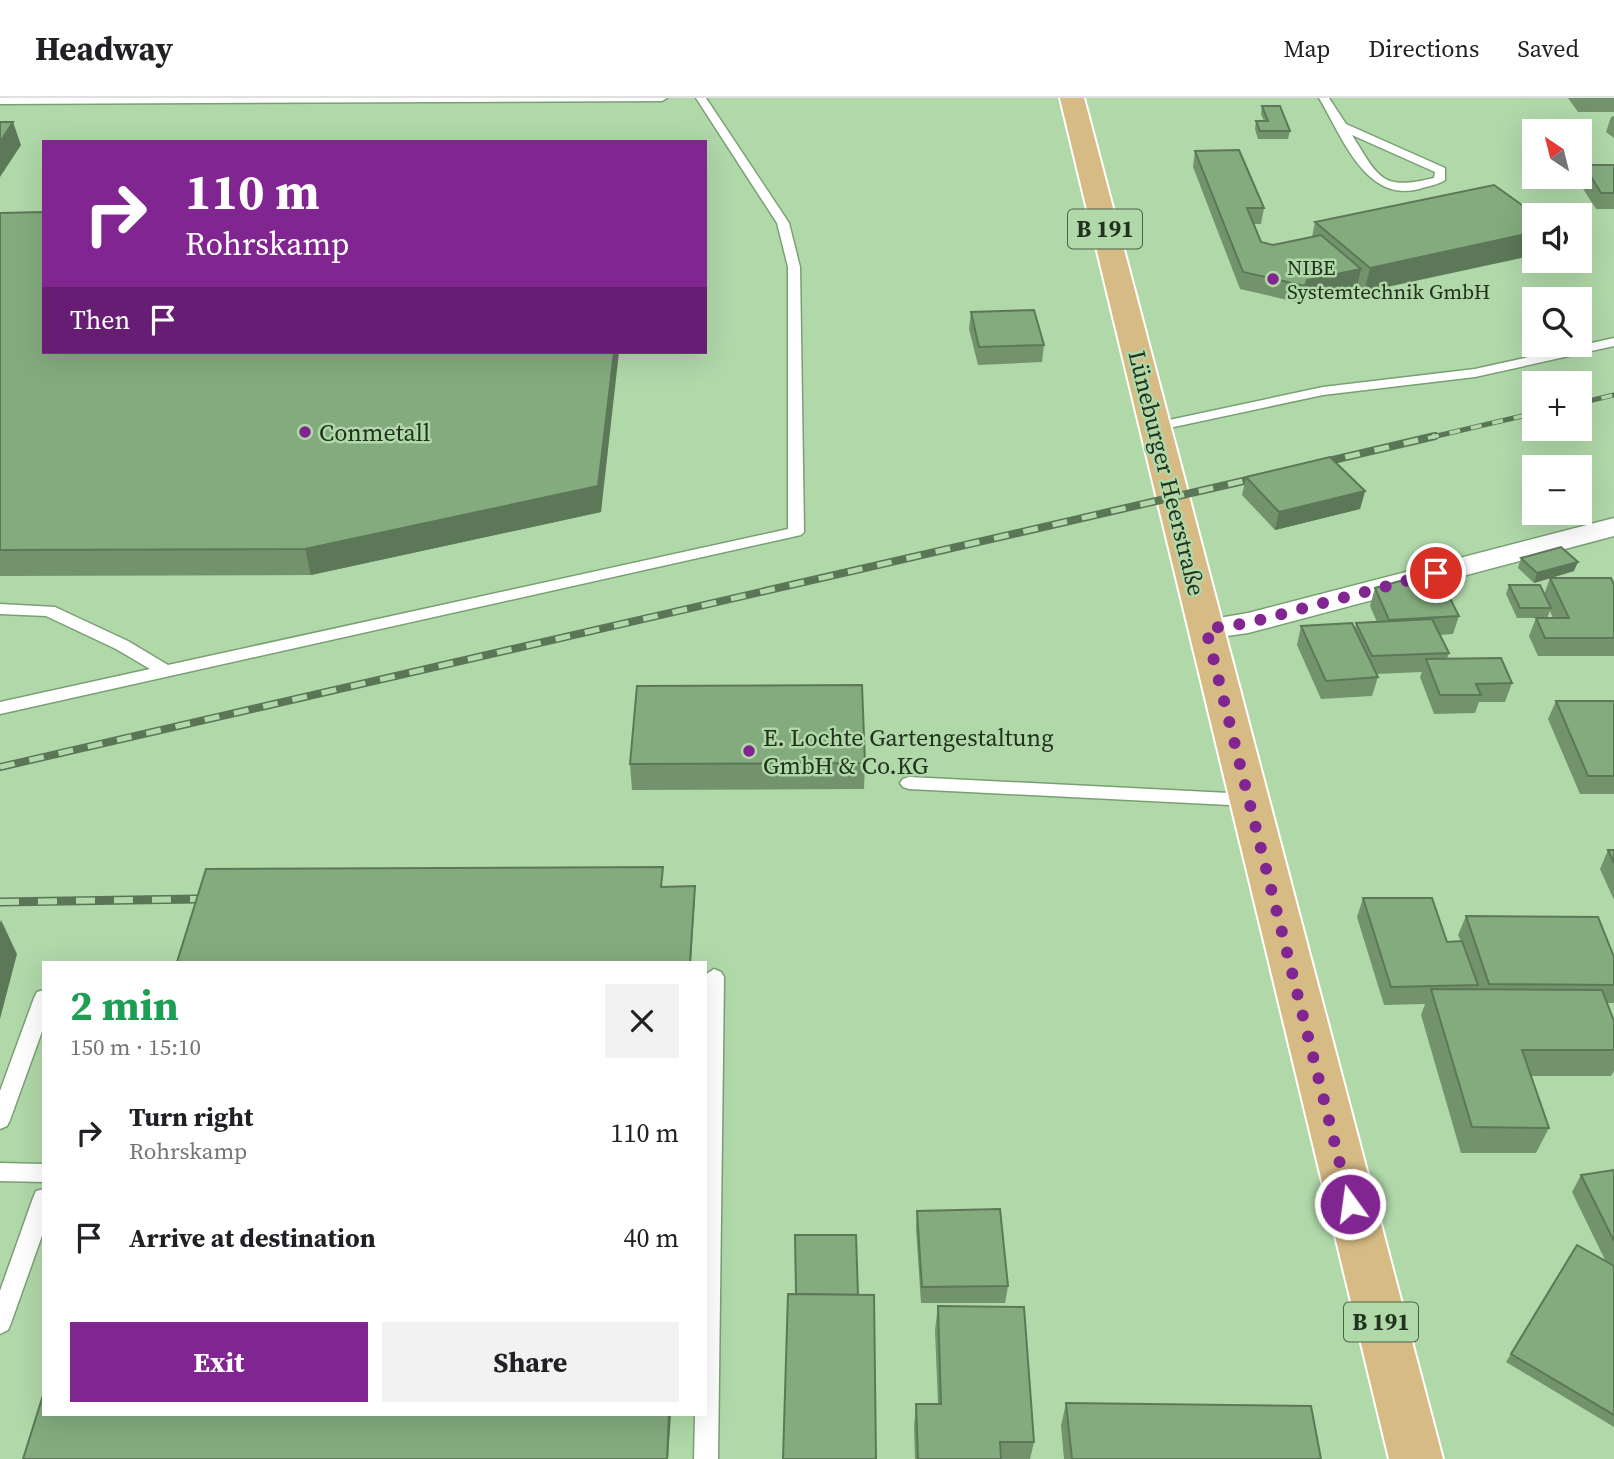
<!DOCTYPE html>
<html lang="en">
<head>
<meta charset="utf-8">
<style>
	body { margin:0; font-family:"Source Serif 4",serif; background:#f2f2f2; color:#202124; height:100vh; display:flex; flex-direction:column; font-size:26px; white-space:nowrap }
	* { box-sizing:border-box; margin:0 }
	p { font-size:23px; color:#757577 }
	.icon { flex:none; width:38px; height:38px; fill:none; stroke:currentColor; stroke-width:2; stroke-linecap:round; stroke-linejoin:round }
	.map { position:relative; flex:1; overflow:hidden }
	.side { position:absolute; left:42px; top:863px; width:665px; height:455px; display:flex; flex-direction:column; background:#fff; border-radius:0px; box-shadow:0 7px 28px #0002 }
	.side>* { flex:none }
	.guide { position:absolute; left:42px; top:42px; width:665px; height:214px; border-radius:0px; box-shadow:0 7px 28px #0002; background:#812591; color:#fff; overflow:hidden }
	.needle { width:46px; rotate:325deg }
	.buttons { position:absolute; left:1522px; top:21px; display:grid; gap:14px }
	.buttons a { display:grid; place-items:center; width:70px; height:70px; border-radius:0px; background:#fff; box-shadow:0 7px 28px #0002; font-size:35px }
	.pin { position:absolute; display:grid; place-items:center; width:60px; height:60px; color:#fff; margin:-30px; border:4px solid #fff; border-radius:50%; box-shadow:0 2px 7px #0007 }
	.me { position:absolute; width:77px; margin:-38px; rotate:346deg; stroke-linejoin:round; filter:drop-shadow(0 0 5px #0008) }
	.turn { display:flex; align-items:center; gap:24px; height:147px; padding:0 28px; font-size:32px }
	.turn .icon { width:91px; height:91px; stroke-width:2.5 }
	.turn b { display:block; font-size:49px; line-height:60px }
	.then { display:flex; align-items:center; height:66px; padding:0 28px; background:#0003; gap:14px; font-size:26px }
	.round { display:grid; place-items:center; flex:none; width:74px; height:74px; border-radius:0px; background:#f2f2f2 }
	.summary { display:flex; align-items:center; justify-content:space-between; height:119px; padding:0 28px }
	h1 { font-size:42px; font-weight:700; line-height:52px; color:#1e9e55 }
	.primary-button { display:flex; gap:14px; margin-top:auto; padding:14px 28px }
	.primary-button a { flex:1; height:80px; border-radius:0px; background:#812591; color:#fff; font-size:28px; font-weight:700; line-height:80px; text-align:center }
	.primary-button a+a { background:#f2f2f2; color:#202124 }
	ul { padding:0; list-style:none }
	li { display:flex; align-items:center; gap:21px; height:105px; padding:0 28px }
	li div { flex:1 }
	li b { display:block; font-size:26px }
	li em { font-style:normal }
	header { display:flex; align-items:center; gap:42px; box-sizing:border-box; height:98px; padding:0 35px; background:#fff; border-bottom:2px solid #e0e0e0 }
	header strong { font-size:33px }
	nav { display:flex; gap:38px; margin-inline-start:auto; font-size:24px }
	.map>svg:first-child { display:block }
</style>
</head>
<body>
<header>
<strong>Headway</strong>
<nav><a>Map</a><a>Directions</a><a>Saved</a></nav>
</header>
<div class="map">
<svg width="1614" height="1361" viewBox="0 0 1614 1361">
	<rect width="100%" height="100%" fill="#b0d8a9"/>
	<g fill="none" stroke-linecap="round" stroke-linejoin="round">
		<g stroke="#79a073" stroke-width="3">
			<g id="lane">
				<polygon points="0,0 667,0 662,3 0,6"/>
				<polygon points="696,0 706,0 789,125 800,169 804,434 801,437 0,616 0,604 150,571 116,551 46,518 0,516 0,506 55,509 128,543 168,567 788,431 788,169 777,125"/>
				<path d="M1319,0H1329L1346,26L1445,70V82C1438,87 1428,88 1419,91C1365,105 1342,38 1319,0ZM1352,37L1435,74L1434,80C1381,93 1379,80 1352,37Z"/>
				<polygon points="1614,240 1614,248 1475,279 1323,297 1155,333 1148,329 1155,325 1323,289 1475,271"/>
				<polygon points="909,679 1249,696 1255,698 1258,702 1255,706 1249,708 909,691 903,689 900,685 903,681"/>
				<polygon points="714,871 721,874 724,879 718,1361 694,1361 695,1316 705,1316 705,877"/>
				<polygon points="44,892 44,928 10,1022 7,1028 0,1031 0,993 34,900 37,894"/>
				<polygon points="0,1065 44,1066 44,1084 0,1083"/>
				<polygon points="44,1091 44,1132 11,1225 8,1232 0,1236 0,1193 33,1100 36,1093"/>
			</g>
		</g>
		<g stroke="#79a073" stroke-width="3">
			<polygon id="street" points="1614,420 1614,438 1248,535 1206,541 1195,538 1190,531 1195,524 1248,515"/>
		</g>
		<g stroke="#fff" stroke-width="4">
			<polygon id="primary" points="1060,0 1084,0 1443,1361 1389,1361"/>
		</g>
		<use href="#lane" fill="#fff" fill-rule="evenodd"/>
		<use href="#street" fill="#fff" fill-rule="evenodd"/>
		<use href="#primary" fill="#d7bb85" fill-rule="evenodd"/>
		<g stroke="#5b7557" stroke-width="5">
			<g id="rail-far2">
				<polyline points="1580,305 1614,297"/>
				<polyline points="1428,340 1535,315"/>
			</g>
		</g>
		<g stroke="#5b7557" stroke-width="8">
			<g id="rail-far1">
				<polyline points="1316,366 1435,338"/>
				<polyline points="0,669 1265,378"/>
			</g>
		</g>
		<g stroke="#5b7557" stroke-width="9">
			<polyline id="rail" points="0,804 197,801"/>
		</g>
		<use href="#rail-far2" stroke="#b0d8a9" stroke-width="3.5" stroke-dasharray="11" stroke-linecap="butt"/>
		<use href="#rail-far1" stroke="#b0d8a9" stroke-width="5" stroke-dasharray="15" stroke-linecap="butt"/>
		<use href="#rail" stroke="#b0d8a9" stroke-width="6" stroke-dasharray="19" stroke-linecap="butt"/>
	</g>
	<g fill="#72936c">
		<polygon points="1568,0 1614,0 1614,14 1578,14"/>
		<polygon points="1262,8 1290,33 1288,41 1258,41 1255,31 1256,23 1264,23 1261,16"/>
		<polygon points="1614,18 1614,40 1606,34 1611,19"/>
		<polygon points="1195,53 1264,110 1261,126 1253,126 1261,144 1273,147 1312,139 1315,124 1494,87 1364,194 1357,188 1304,199 1301,205 1240,191 1193,69"/>
		<polygon points="1584,67 1614,67 1614,111 1596,111 1578,83"/>
		<polygon points="0,115 601,414 311,477 0,478"/>
		<polygon points="971,214 1044,247 1042,264 978,267 969,231"/>
		<polygon points="1246,379 1365,393 1360,411 1275,432 1242,397"/>
		<polygon points="1521,460 1574,473 1534,485 1518,470"/>
		<polygon points="1550,480 1614,487 1614,558 1538,558 1529,538 1536,520 1553,520 1550,513 1547,520 1517,520 1506,496 1509,487 1544,497"/>
		<polygon points="1375,490 1459,518 1453,536 1440,537 1449,555 1447,561 1512,585 1505,604 1479,604 1475,615 1434,616 1420,579 1422,574 1376,576 1378,579 1372,598 1321,601 1297,547 1301,528 1355,531 1356,525 1377,524 1370,508"/>
		<polygon points="1556,603 1614,603 1614,696 1580,696 1548,621"/>
		<polygon points="865,665 864,691 632,692 630,666"/>
		<polygon points="1608,752 1614,752 1614,802 1600,771"/>
		<polygon points="1363,800 1447,844 1461,843 1458,837 1466,818 1614,859 1614,905 1607,905 1614,923 1614,973 1611,978 1531,978 1549,1030 1536,1055 1461,1055 1421,917 1425,906 1384,907 1357,819"/>
		<polygon points="1614,1072 1614,1329 1506,1264 1577,1147 1605,1162 1572,1094 1581,1077"/>
		<polygon points="917,1113 1008,1188 1005,1205 921,1205 916,1130"/>
		<polygon points="938,1208 1034,1344 1030,1361 915,1361 914,1329 916,1306 938,1306 935,1232"/>
		<polygon points="1066,1305 1321,1361 1064,1361 1061,1328"/>
	</g>
	<g fill="#5c7858">
		<polygon points="13,24 21,47 0,79 0,44"/>
		<polygon points="1535,134 1535,157 1364,194 1370,170"/>
		<polygon points="1361,171 1357,188 1304,199 1301,205 1305,188 1307,182"/>
		<polygon points="614,254 619,254 601,414 311,477 305,451"/>
		<polygon points="1365,393 1360,411 1275,432 1279,414"/>
		<polygon points="1578,464 1574,473 1534,485 1537,475"/>
		<polygon points="695,788 695,798 691,864 690,864"/>
		<polygon points="1,822 17,856 0,921 0,825"/>
		<polygon points="669,1316 671,1316 668,1361 667,1361"/>
	</g>
	<g fill="#84ab7e" stroke="#5c7858" stroke-width="2">
		<polygon points="1262,8 1280,8 1290,33 1260,33 1256,23 1268,23"/>
		<polygon points="0,24 13,24 0,44"/>
		<polygon points="1239,52 1264,110 1247,110 1261,144 1273,147 1321,137 1361,171 1307,182 1305,188 1243,174 1195,53"/>
		<polygon points="1584,67 1614,67 1614,95 1601,95"/>
		<polygon points="1494,87 1536,117 1535,117 1535,134 1370,170 1315,124"/>
		<polygon points="44,114 44,254 614,254 598,388 305,451 0,452 0,115"/>
		<polygon points="1034,212 1044,247 979,249 971,214"/>
		<polygon points="1330,359 1365,393 1279,414 1246,379"/>
		<polygon points="1561,449 1578,464 1537,475 1521,460"/>
		<polygon points="1436,473 1459,518 1389,522 1375,490"/>
		<polygon points="1550,480 1611,480 1614,487 1614,540 1545,540 1536,520 1569,520"/>
		<polygon points="1509,487 1540,487 1551,510 1520,510"/>
		<polygon points="1432,521 1449,555 1372,558 1356,525"/>
		<polygon points="1352,525 1378,579 1326,583 1301,528"/>
		<polygon points="1501,560 1512,585 1476,586 1481,597 1440,597 1426,561"/>
		<polygon points="862,587 865,665 630,666 637,588"/>
		<polygon points="1556,603 1614,603 1614,678 1588,678"/>
		<polygon points="1608,752 1614,752 1614,765"/>
		<polygon points="663,769 661,789 695,788 690,864 177,864 206,771"/>
		<polygon points="1363,800 1432,800 1447,844 1462,843 1478,887 1391,889"/>
		<polygon points="1466,818 1598,819 1614,859 1614,887 1489,886"/>
		<polygon points="1431,891 1602,892 1614,923 1614,952 1522,952 1549,1030 1472,1029"/>
		<polygon points="1614,1072 1614,1143 1581,1077"/>
		<polygon points="1000,1111 1008,1188 922,1189 917,1113"/>
		<polygon points="795,1137 856,1137 858,1197 796,1196"/>
		<polygon points="1577,1147 1614,1168 1614,1317 1511,1256"/>
		<polygon points="788,1196 874,1197 876,1361 783,1361"/>
		<polygon points="938,1208 1024,1209 1034,1344 1000,1344 1001,1361 918,1361 916,1306 941,1306"/>
		<polygon points="44,1294 44,1316 669,1316 667,1361 23,1361"/>
		<polygon points="1066,1305 1311,1308 1321,1361 1072,1361"/>
	</g>
	<g fill="none" stroke-linecap="round" stroke-linejoin="round">
		<polyline stroke="#812591" stroke-width="12" stroke-dasharray="0 21.6" points="1350,1106 1206,531 1248,525 1436,475"/>
	</g>
	<g fill="#812591" stroke="#b0d8a9" stroke-width="2.5">
		<circle cx="1273" cy="181" r="7"/>
		<circle cx="305" cy="334" r="7"/>
		<circle cx="749" cy="653" r="7"/>
	</g>
	<g text-anchor="middle" dominant-baseline="central" stroke-width="5" stroke-linejoin="round" paint-order="stroke">
		<g font-size="21" fill="#21311e" stroke="#b0d8a9" text-anchor="start">
			<text x="1287" y="169">NIBE<tspan x="1287" dy="24">Systemtechnik GmbH</tspan></text>
		</g>
		<g fill="#b0d8a9" stroke="#4c6348" stroke-width="2">
			<rect x="1068" y="111.5" width="74" height="39" rx="5"/>
			<rect x="1344" y="1204.5" width="74" height="39" rx="5"/>
		</g>
		<g font-size="23" font-weight="bold" fill="#21311e">
			<text x="1105" y="131">B 191</text>
			<text x="1381" y="1224">B 191</text>
		</g>
		<g font-size="24" fill="#21311e" stroke="#b0d8a9" text-anchor="start">
			<text x="319" y="334">Conmetall</text>
			<text x="763" y="639">E. Lochte Gartengestaltung<tspan x="763" dy="28">GmbH &amp; Co.KG</tspan></text>
		</g>
		<g font-size="24" fill="#21311e" stroke="#b0d8a9">
			<text transform="translate(1167 375) rotate(76)">Lüneburger Heerstraße</text>
		</g>
	</g>
</svg>
<div class="buttons">
<a><svg class="needle" viewBox="-14 -14 28 28"><path d="M0-13l5 13h-10z" fill="#e53935"/><path d="M0 13l5-13h-10z" fill="#757577"/></svg></a>
<a><svg class="icon" aria-label="sound" viewBox="0 0 24 24"><path d="M4 9h4l5-4v14l-5-4H4zM17 9q2 3 0 6"/></svg></a>
<a><svg class="icon" aria-label="search" viewBox="0 0 24 24"><circle cx="10" cy="10" r="6"/><path d="M15 15l6 6"/></svg></a>
<a>+</a>
<a>−</a>
</div>
<div class="pin" style="left:1436px;top:475px;background:#d93025"><svg class="icon" aria-label="arrive" viewBox="0 0 24 24"><path d="M6 21V4h12l-3 4 3 4H6"/></svg></div>
<svg class="me" style="left:1350px;top:1106px" viewBox="-20 -20 40 40"><circle r="17" fill="#812591" stroke="#fff" stroke-width="3"/><path d="M0-11L8 9 0 5-8 9z" fill="#fff"/></svg>
<div class="guide">
<div class="turn"><svg class="icon" aria-label="right" viewBox="0 0 24 24"><path d="M7 20v-9h11M14 6l5 5-5 5"/></svg><div><b>110 m</b>Rohrskamp</div></div>
<div class="then">Then<svg class="icon" aria-label="arrive" viewBox="0 0 24 24"><path d="M6 21V4h12l-3 4 3 4H6"/></svg></div>
</div>
<section class="side">
<div class="summary"><div><h1>2 min</h1><p>150 m · 15:10</p></div><a class="round"><svg class="icon" aria-label="close" viewBox="0 0 24 24"><path d="M6 6l12 12M18 6L6 18"/></svg></a></div>
<ul>
<li><svg class="icon" aria-label="right" viewBox="0 0 24 24"><path d="M7 20v-9h11M14 6l5 5-5 5"/></svg><div><b>Turn right</b><p>Rohrskamp</p></div><em>110 m</em></li>
<li><svg class="icon" aria-label="arrive" viewBox="0 0 24 24"><path d="M6 21V4h12l-3 4 3 4H6"/></svg><div><b>Arrive at destination</b></div><em>40 m</em></li>
</ul>
<div class="primary-button"><a>Exit</a><a>Share</a></div>
</section>
</div>
</body>
</html>
